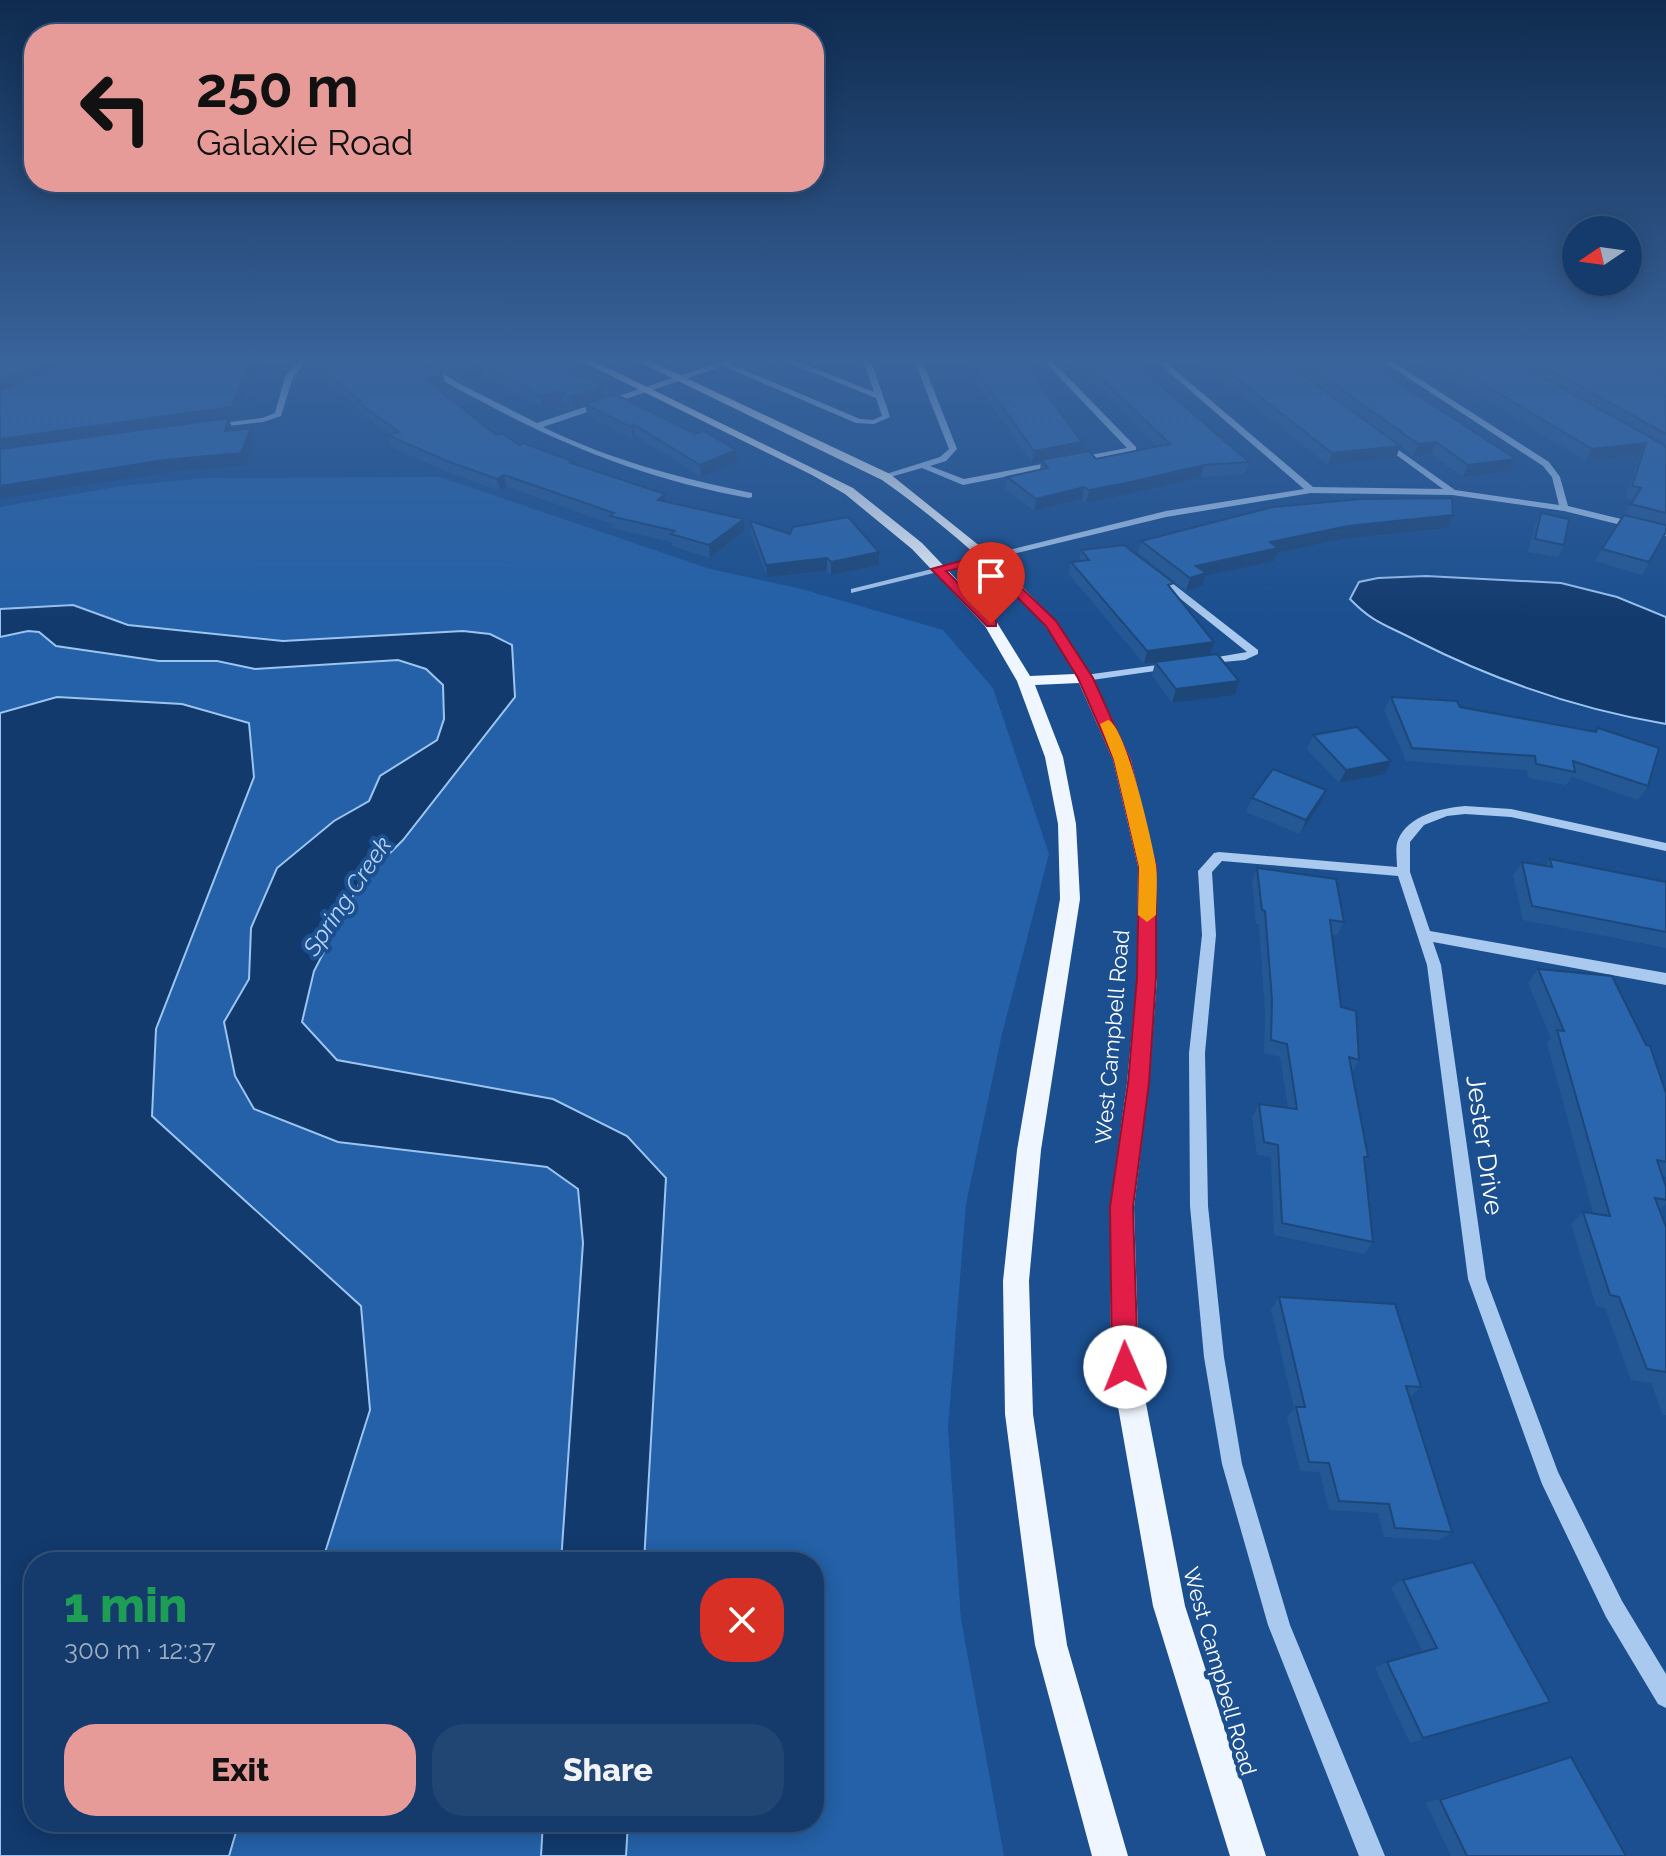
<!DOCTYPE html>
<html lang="en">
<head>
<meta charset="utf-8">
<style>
	body { margin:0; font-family:Raleway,sans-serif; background:#214673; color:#f1f3f6; height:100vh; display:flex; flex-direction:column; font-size:30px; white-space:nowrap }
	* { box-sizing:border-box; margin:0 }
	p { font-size:26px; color:#9dadc1 }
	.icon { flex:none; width:44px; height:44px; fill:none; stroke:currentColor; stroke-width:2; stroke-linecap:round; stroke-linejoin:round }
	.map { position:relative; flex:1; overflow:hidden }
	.drawer { position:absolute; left:24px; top:1552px; width:800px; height:280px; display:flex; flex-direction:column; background:#143b6b; border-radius:32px; box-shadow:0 4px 20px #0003,0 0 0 2px #33557e }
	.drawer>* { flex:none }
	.banner { position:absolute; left:24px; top:24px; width:800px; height:168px; border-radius:32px; box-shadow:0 4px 20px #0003,0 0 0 2px #33557e; background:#e69b98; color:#111; overflow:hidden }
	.needle { width:52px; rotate:257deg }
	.buttons { position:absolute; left:1562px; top:216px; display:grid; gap:16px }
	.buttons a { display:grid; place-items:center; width:80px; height:80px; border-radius:50%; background:#143b6b; box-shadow:0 4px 20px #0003,0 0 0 2px #33557e; font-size:40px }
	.pin { position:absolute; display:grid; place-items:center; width:68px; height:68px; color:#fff; margin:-82px -34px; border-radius:50% 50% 50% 0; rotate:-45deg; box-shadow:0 0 8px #0007 }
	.pin .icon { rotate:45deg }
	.me { position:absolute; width:88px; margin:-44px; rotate:359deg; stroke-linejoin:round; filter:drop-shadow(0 0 6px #0008) }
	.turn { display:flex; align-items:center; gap:28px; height:168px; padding:0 40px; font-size:36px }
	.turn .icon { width:104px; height:104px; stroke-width:2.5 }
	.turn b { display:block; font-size:56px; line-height:68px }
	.round { display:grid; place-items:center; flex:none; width:84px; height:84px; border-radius:32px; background:#214673 }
	.head { display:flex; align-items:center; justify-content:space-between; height:136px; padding:0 40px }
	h1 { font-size:48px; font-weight:800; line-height:60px; color:#1e9e55 }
	.button { display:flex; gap:16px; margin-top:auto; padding:16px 40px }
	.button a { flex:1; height:92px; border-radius:32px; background:#e69b98; color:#111; font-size:32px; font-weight:800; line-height:92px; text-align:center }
	.button a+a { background:#214673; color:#f1f3f6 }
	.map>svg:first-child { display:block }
</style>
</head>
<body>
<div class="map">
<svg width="1666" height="1856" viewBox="0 0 1666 1856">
	<rect width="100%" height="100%" fill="#1b4f8f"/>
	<polygon fill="#2461a8" points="440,477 710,569 798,588 943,630 993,688 1049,854 1002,1034 966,1204 948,1428 961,1619 1004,1856 229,1856 239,1822 814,1822 814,1562 322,1562 370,1410 361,1306 152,1116 156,1029 254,777 57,697 0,713 0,507 121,486 206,478"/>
	<g fill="#123a6d" stroke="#9cc4f0" stroke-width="2">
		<path d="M1426,576L1561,583L1617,597L1666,617V724C1578,709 1496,681 1417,641C1387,625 1374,624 1350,599L1359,582L1378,578Z"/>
		<polygon points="73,605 128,625 283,641 463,631 490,634 512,645 515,697 403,840 359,884 314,971 302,1022 337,1060 553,1099 627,1136 666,1178 644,1562 561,1562 583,1243 578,1189 547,1167 338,1142 254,1109 235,1076 224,1022 249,979 251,928 277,868 334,821 369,801 380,776 437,740 444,719 443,685 426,669 398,660 255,669 217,661 159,661 56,646 39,632 28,631 0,637 0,609"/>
		<polygon points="57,697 182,704 249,723 254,777 156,1029 152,1116 361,1306 370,1410 322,1562 34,1562 34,1822 239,1822 229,1856 0,1856 0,713"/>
		<polygon points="543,1822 628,1822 626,1856 541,1856"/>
	</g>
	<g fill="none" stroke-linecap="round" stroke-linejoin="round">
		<g fill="#a9c9ee" fill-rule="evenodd">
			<polygon points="300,360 308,360 293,377 281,416 263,422 211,428 210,426 214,424 262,418 275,413 285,377"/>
			<path d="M425,360H433L431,365L458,383L537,423L727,360H738L730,364L860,419L873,420L882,416L876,398L782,360H793L874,392L863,360H871L890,417L874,424L856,423L723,366L543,427C613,461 676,477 752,493V497L749,498C659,482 575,451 494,408C470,395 446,384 424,368Z"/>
			<polygon points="914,360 922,360 957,449 946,461 930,466 964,479 1058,461 1062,464 1061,466 963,485 922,468 883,479 883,475 940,457 949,449"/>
			<polygon points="1043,360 1051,360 1136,447 1136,451 1075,462 1075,458 1127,448"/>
			<polygon points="1155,360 1163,360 1313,487 1443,489 1380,443 1380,439 1383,439 1455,490 1559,505 1552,477 1543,466 1381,360 1390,360 1549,462 1560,477 1568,506 1666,530 1666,536 1564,511 1452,495 1311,493 1166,517 851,593 851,589 1166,511 1304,489"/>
			<polygon points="1157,576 1163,576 1258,650 1258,654 1245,660 1200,664 1200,660 1247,652 1157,580"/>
			<polygon points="1172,663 1176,664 1176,668 1085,681 1080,678 1085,675"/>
			<path d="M1465,806L1511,809L1666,843V851L1511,817L1465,814L1447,816L1424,825L1410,842V872L1430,931L1666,973V985L1433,942L1441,965L1486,1279L1558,1472L1622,1601L1666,1674V1708L1658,1704L1606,1617L1542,1484L1468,1279L1427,965L1398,876L1222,861L1212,872L1216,935L1205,1053L1208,1206L1224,1357L1242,1464L1290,1625L1385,1856H1359L1268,1625L1222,1464L1204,1357L1190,1206L1189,1053L1202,935L1198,871L1214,853L1219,852L1397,867C1397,859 1395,847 1398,840C1408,815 1442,808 1465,806Z"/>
		</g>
		<path fill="#f0f6ff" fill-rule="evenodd" d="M579,360H592L853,488L922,543L996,621L1030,676L1075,674C1065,658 1056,640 1045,626C1003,574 936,518 882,480L635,360H648L890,474L991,555L1056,621L1093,678L1131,760L1156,867L1157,978L1149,1083L1134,1207L1139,1367L1185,1606L1266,1856H1230L1153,1606L1111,1367L1110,1207L1127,1083L1137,978L1138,867L1113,760L1079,683L1035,685L1063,757L1076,824L1080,899L1041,1150L1029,1281L1033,1414L1067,1645L1128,1856H1092L1035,1645L1005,1414L1003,1281L1017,1150L1060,899L1058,824L1045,757L1017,681L985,626L912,549L845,494L812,475Z"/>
	</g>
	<g fill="#245895">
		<polygon points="305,360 423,360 423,362 443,374 446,386 436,388 496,435 519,445 575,462 576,465 665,494 666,501 744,531 710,558 672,546 672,542 612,528 612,524 507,487 500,491 450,473 391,447 387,435 390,435 359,412 357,406 307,366"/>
		<polygon points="434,360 549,360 579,378 602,386 604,398 737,462 701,477 635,435 633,439 587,415 585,404 573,408 562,402 543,408 486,375 461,381 435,364"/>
		<polygon points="966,360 1027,360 1042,387 1082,442 1080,452 1096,459 1158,447 1069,360 1131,360 1249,462 1245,474 1201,477 1124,495 1086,503 1082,499 1034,511 1006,489 1007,477 1040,470 1041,461 1032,463 979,387"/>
		<polygon points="1197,360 1378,360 1374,367 1510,471 1463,477 1431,454 1413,456 1400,446 1396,458 1328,465"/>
		<polygon points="1421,360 1666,360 1666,532 1642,575 1595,561 1633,500 1625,498 1640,455 1586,461"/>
		<polygon points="1541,513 1564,545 1558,557 1528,552 1535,525"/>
		<polygon points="1453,515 1448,528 1343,539 1277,553 1274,561 1205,576 1203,586 1186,591 1138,553 1141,541"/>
		<polygon points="750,521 790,534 879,552 879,565 831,575 827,571 767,577 751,533"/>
		<polygon points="1081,550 1172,590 1235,695 1172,703 1152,675 1155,663 1144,664 1069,574 1071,562 1079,561"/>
		<polygon points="1391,697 1460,707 1595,732 1598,728 1648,786 1638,800 1572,777 1566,785 1528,778 1527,770 1406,761 1384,710"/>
		<polygon points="1313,735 1385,774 1339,783 1307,749"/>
		<polygon points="1326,790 1320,804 1300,834 1246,812 1252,798"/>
		<polygon points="1550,859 1666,882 1666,948 1523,920 1513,875 1522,862 1545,866"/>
		<polygon points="1257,868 1344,922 1337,935 1332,935 1341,1007 1359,1060 1352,1072 1368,1157 1364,1163 1373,1242 1364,1254 1274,1235 1271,1157 1257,1155 1252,1117 1259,1104 1288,1108 1280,1057 1264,1053 1265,1014 1259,924 1256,924 1252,882"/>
		<polygon points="1538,969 1666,1093 1666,1177 1662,1176 1666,1187 1666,1204 1660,1210 1666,1227 1666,1415 1663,1415 1651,1383 1631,1380 1605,1308 1596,1306 1571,1224 1583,1212 1593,1213 1547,1043 1551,1038 1528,983"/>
		<polygon points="1279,1297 1421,1387 1410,1397 1452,1532 1439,1540 1384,1537 1378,1513 1329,1510 1320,1472 1300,1471 1287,1417 1294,1409 1271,1309"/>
		<polygon points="1403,1580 1550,1702 1410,1743 1375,1668 1387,1662 1423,1652 1391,1587"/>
		<polygon points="1571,1757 1626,1856 1451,1856 1426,1803 1554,1761"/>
	</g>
	<g fill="#1d4779">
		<polygon points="50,360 82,360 0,394 0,380"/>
		<polygon points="254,360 268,360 250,379 237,418 229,419 233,430 0,452 0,439 246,368"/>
		<polygon points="483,364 486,375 461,381 459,370"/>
		<polygon points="443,374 446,386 428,390 425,379"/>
		<polygon points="602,386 604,398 573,408 571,397"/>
		<polygon points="560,391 562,402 543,408 541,396"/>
		<polygon points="633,424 635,435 633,439 631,427"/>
		<polygon points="251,428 255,440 246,465 169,472 0,499 0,486"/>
		<polygon points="1082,442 1080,454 1032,463 1034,451"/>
		<polygon points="1436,442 1431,454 1413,456 1418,444"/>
		<polygon points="1646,443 1640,455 1586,461 1592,449"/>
		<polygon points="1400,446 1396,458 1328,465 1332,453"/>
		<polygon points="736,450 737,462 701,477 700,465"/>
		<polygon points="1516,459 1510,471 1463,477 1468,465"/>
		<polygon points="1204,465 1201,477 1124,495 1086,503 1089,490"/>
		<polygon points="504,475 507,487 500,491 497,479"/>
		<polygon points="1084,487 1082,499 1034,511 1036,499"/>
		<polygon points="665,494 666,506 658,500"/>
		<polygon points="1453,515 1448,528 1343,539 1277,553 1274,561 1205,576 1203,586 1186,591 1190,578 1196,566 1270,542 1348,526"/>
		<polygon points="744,519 744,531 710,558 709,545"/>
		<polygon points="879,552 879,565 831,575 831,562"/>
		<polygon points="827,558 827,571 767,577 766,565"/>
		<polygon points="1214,642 1210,655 1144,664 1147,651"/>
		<polygon points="1239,681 1235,695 1172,703 1176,689"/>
		<polygon points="1391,761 1385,774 1339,783 1346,770"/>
		<polygon points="1326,790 1320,804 1300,834 1306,820"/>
	</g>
	<g fill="#2a66ad" stroke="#1d4779" stroke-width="2">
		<polygon points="2,360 50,360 0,380 0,365"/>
		<polygon points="74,360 254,360 246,368 232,407 0,439 0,391"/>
		<polygon points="309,360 420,360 443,374 425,379 496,435 502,433 519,445 523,443 575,462 571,463 665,494 658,500 744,519 709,545 671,534 675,531 610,516 614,513 504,475 497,479 447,461 387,435 399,432 356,401 360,400"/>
		<polygon points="443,360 549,360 579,378 585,376 602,386 571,397 560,391 541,396 483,364 459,370"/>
		<polygon points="972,360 1027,360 1042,387 1082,442 1034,451 980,376"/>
		<polygon points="1082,360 1131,360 1249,462 1204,465 1126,483 1089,490 1084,487 1036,499 1007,477 1048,468 1041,460 1089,451 1096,459 1170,444"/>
		<polygon points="1213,360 1283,360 1400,446 1332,453"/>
		<polygon points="1300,360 1376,360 1373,366 1516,459 1468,465 1436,442 1418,444"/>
		<polygon points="1443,360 1512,360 1666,446 1666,513 1631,504 1641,488 1632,486 1646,443 1592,449"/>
		<polygon points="1533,360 1630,360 1666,378 1666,434"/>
		<polygon points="1649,360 1666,360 1666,369"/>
		<polygon points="615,394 695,434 704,431 736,450 700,465 633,424 631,427 585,404"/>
		<polygon points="229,418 225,431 251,428 241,453 164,460 0,486 0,449"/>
		<polygon points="1452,498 1453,515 1348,526 1270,542 1278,548 1196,566 1206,573 1190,578 1141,541 1273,507 1361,499"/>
		<polygon points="1541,513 1569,519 1564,545 1535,539"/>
		<polygon points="1624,515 1666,525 1666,532 1649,562 1602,549"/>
		<polygon points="848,517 879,552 831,562 827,558 766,565 750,521 790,534 793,527"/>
		<polygon points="1124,545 1174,583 1168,585 1214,642 1147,651 1071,562 1089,560 1081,550"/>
		<polygon points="1217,654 1239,681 1176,689 1155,662"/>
		<polygon points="1391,697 1457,701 1460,707 1596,732 1598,728 1659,748 1648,786 1573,761 1575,772 1536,764 1535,756 1412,748"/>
		<polygon points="1357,727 1391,761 1346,770 1313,735"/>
		<polygon points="1273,769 1326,790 1306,820 1252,798"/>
		<polygon points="1550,859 1666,882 1666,932 1532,906 1522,862 1552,867"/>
		<polygon points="1257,868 1336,879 1344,922 1330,920 1341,1007 1356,1011 1359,1060 1349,1057 1368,1157 1364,1157 1373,1242 1282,1223 1278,1145 1264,1142 1259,1104 1297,1109 1287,1044 1271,1040 1272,1000 1265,911 1262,910"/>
		<polygon points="1538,969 1612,976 1646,1045 1650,1046 1666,1093 1666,1162 1657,1160 1666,1187 1666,1200 1655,1198 1666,1227 1666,1372 1647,1369 1619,1297 1610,1295 1583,1212 1610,1216 1557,1030 1564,1031"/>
		<polygon points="1279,1297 1395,1304 1421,1387 1406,1386 1452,1532 1395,1528 1389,1504 1339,1501 1329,1463 1309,1462 1296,1407 1305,1407"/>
		<polygon points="1473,1562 1550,1702 1423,1738 1387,1662 1437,1648 1403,1580"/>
		<polygon points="1571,1757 1626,1856 1467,1856 1440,1800"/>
	</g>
	<linearGradient id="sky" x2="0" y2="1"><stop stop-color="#0f2b4f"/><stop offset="0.58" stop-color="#39639b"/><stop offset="1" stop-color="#39639b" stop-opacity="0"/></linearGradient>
	<rect width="1666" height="620" fill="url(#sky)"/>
	<polygon fill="#e11d48" stroke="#92132f" stroke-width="2" points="986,554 1056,621 1093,678 1130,760 1156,867 1156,978 1149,1083 1133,1207 1138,1367 1134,1376 1125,1380 1116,1376 1112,1367 1110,1207 1128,1083 1137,978 1139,867 1114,760 1078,678 1046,626 983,563 946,571 996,621 996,626 987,626 931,569"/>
	<path fill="#f59e0b" d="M1108,720C1126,726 1152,842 1156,865C1158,881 1156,899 1156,915L1147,922L1138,915L1139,867L1114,760L1100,724Z"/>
	<g text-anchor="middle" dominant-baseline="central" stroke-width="8" stroke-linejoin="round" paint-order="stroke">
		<g font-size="22" fill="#fff" stroke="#1b4f8f">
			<text transform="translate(1112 1037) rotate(-85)">West Campbell Road</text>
			<text transform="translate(1220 1671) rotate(74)">West Campbell Road</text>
		</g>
		<g font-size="24" font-style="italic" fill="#b5d3f5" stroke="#1b4f8f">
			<text transform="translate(347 896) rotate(-56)">Spring Creek</text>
		</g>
		<g font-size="26" fill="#fff" stroke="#1b4f8f">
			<text transform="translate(1485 1145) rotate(82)">Jester Drive</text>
		</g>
	</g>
</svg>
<div class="buttons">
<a><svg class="needle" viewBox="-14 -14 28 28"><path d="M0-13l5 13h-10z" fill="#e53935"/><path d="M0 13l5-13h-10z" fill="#9dadc1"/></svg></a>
</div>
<div class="pin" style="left:991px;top:624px;background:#d93025"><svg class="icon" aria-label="arrive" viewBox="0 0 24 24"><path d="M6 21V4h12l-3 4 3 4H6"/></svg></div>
<svg class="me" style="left:1125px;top:1367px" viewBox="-20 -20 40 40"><circle r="19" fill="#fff"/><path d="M0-13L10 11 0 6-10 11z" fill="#e11d48"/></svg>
<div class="banner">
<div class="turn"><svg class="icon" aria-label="left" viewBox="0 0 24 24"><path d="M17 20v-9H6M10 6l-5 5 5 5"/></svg><div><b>250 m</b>Galaxie Road</div></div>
</div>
<section class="drawer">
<div class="head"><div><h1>1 min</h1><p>300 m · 12:37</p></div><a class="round" style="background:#d93025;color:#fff"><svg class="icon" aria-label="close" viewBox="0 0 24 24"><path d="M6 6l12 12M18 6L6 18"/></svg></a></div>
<div class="button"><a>Exit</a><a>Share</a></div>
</section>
</div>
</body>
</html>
